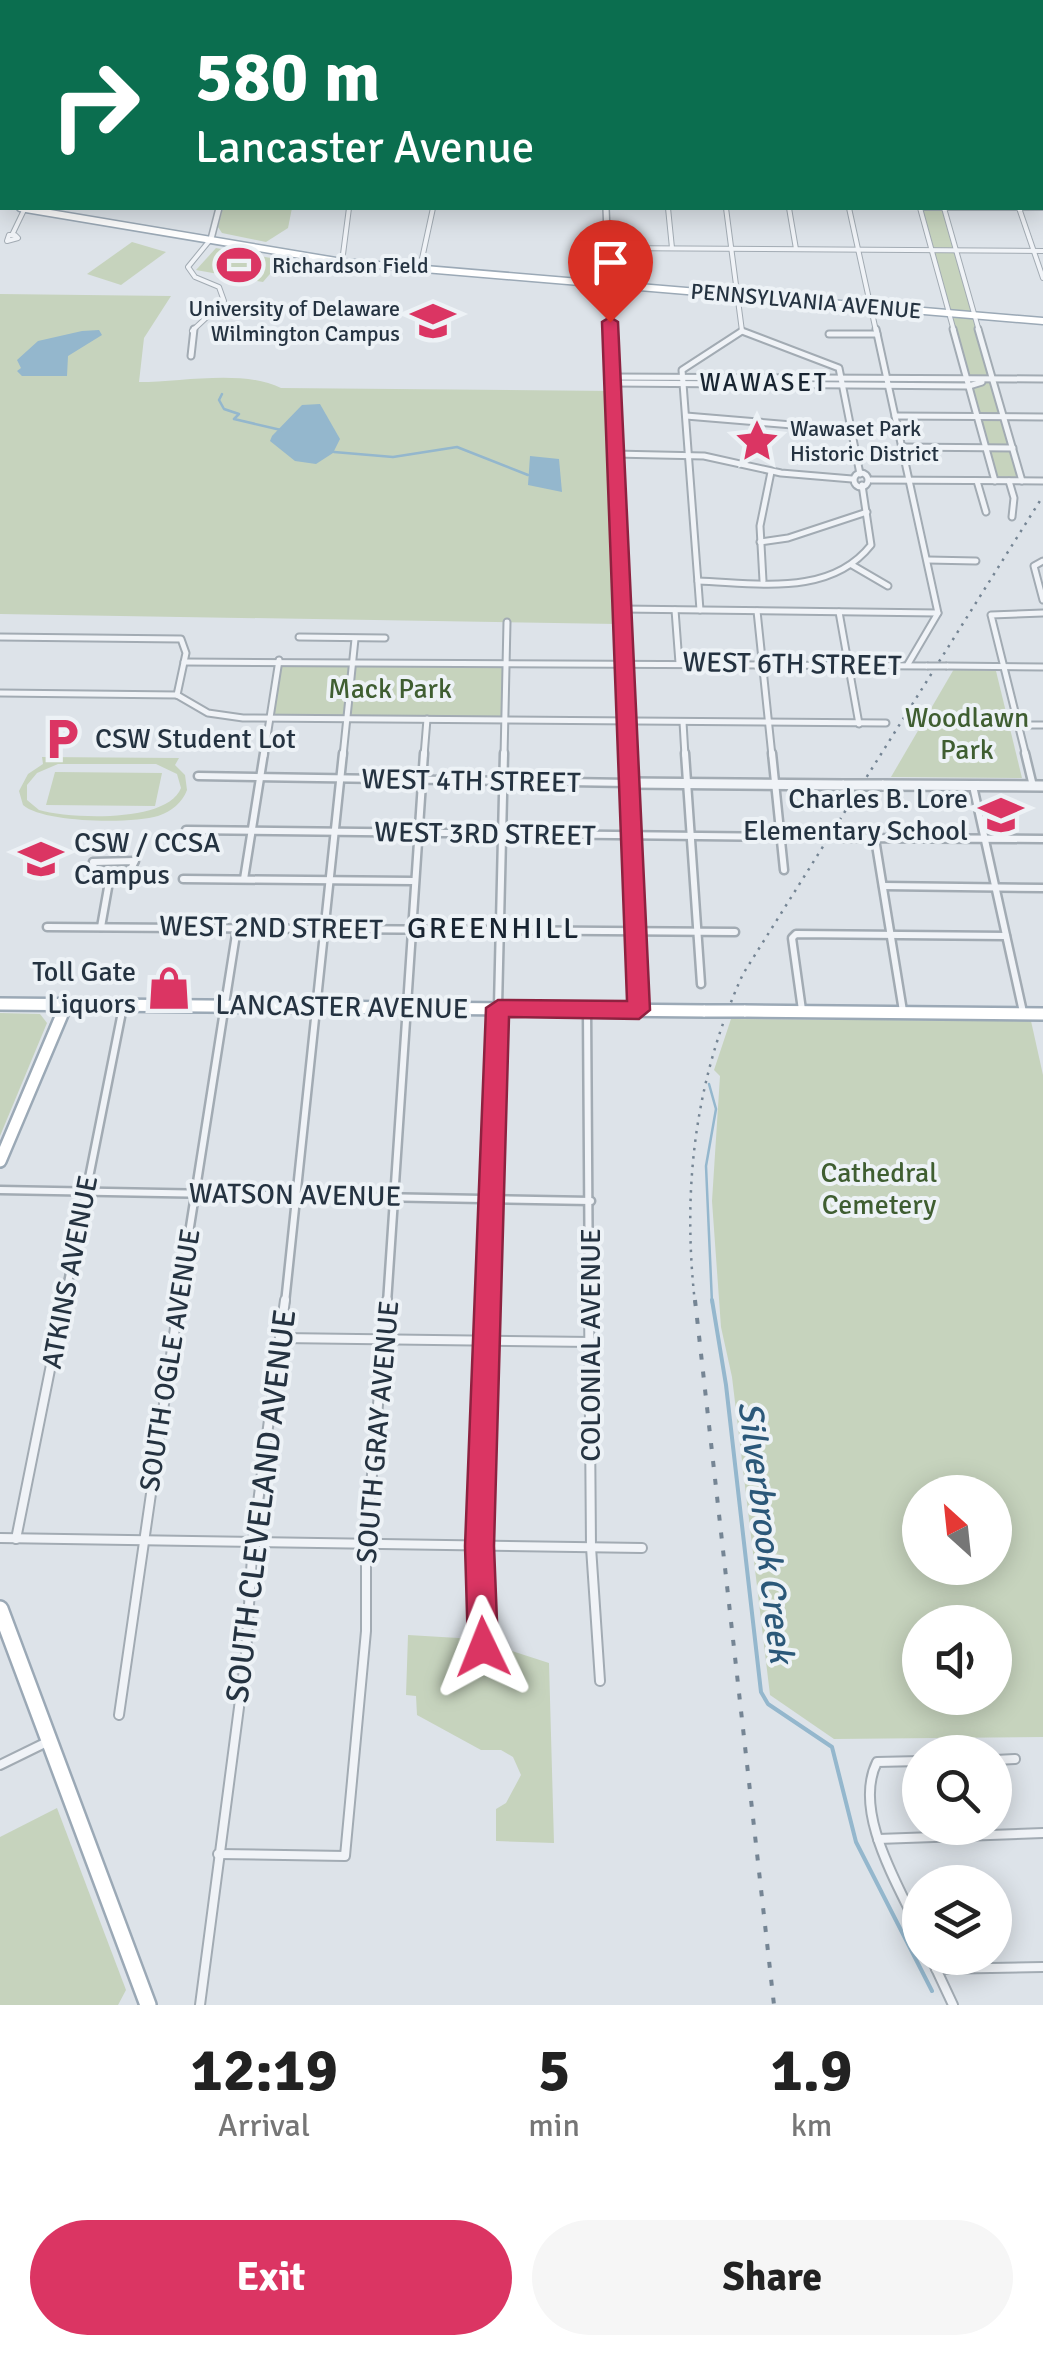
<!DOCTYPE html>
<html lang="en">
<head>
<meta charset="utf-8">
<style>
	body { margin:0; font-family:Signika,sans-serif; background:#f6f6f6; color:#222; height:100vh; display:flex; flex-direction:column; font-size:38px; white-space:nowrap }
	* { box-sizing:border-box; margin:0 }
	p { font-size:32px; color:#767676 }
	.icon { flex:none; width:55px; height:55px; fill:none; stroke:currentColor; stroke-width:2; stroke-linecap:round; stroke-linejoin:round }
	.map { position:relative; height:2005px; overflow:hidden }
	.sheet { display:flex; flex-direction:column; background:#fff; flex:1 }
	.sheet>* { flex:none }
	.banner { position:absolute; left:0px; top:0px; width:1045px; height:210px; box-shadow:0 5px 25px #0003; background:#0b6e4f; color:#fff; overflow:hidden }
	.needle { width:65px; rotate:333deg }
	.controls { position:absolute; left:902px; top:1475px; display:grid; gap:20px }
	.controls a { display:grid; place-items:center; width:110px; height:110px; border-radius:50%; background:#fff; box-shadow:0 5px 25px #0003; font-size:50px }
	.pin { position:absolute; display:grid; place-items:center; width:85px; height:85px; color:#fff; margin:-102px -42px; border-radius:50% 50% 50% 0; rotate:-45deg; box-shadow:0 0 10px #0007 }
	.pin .icon { rotate:45deg }
	.me { position:absolute; width:110px; margin:-55px; rotate:358deg; stroke-linejoin:round; filter:drop-shadow(0 0 8px #0008) }
	.turn { display:flex; align-items:center; gap:35px; height:210px; padding:0 30px; font-size:45px }
	.turn .icon { width:130px; height:130px; stroke-width:2.5 }
	.turn b { display:block; font-size:70px; line-height:85px }
	.eta { display:flex; justify-content:space-evenly; align-items:center; height:170px; text-align:center }
	.eta b { font-size:60px; font-weight:700; line-height:70px }
	.button { display:flex; gap:20px; margin-top:auto; padding:20px 30px }
	.button a { flex:1; height:115px; border-radius:60px; background:#db3563; color:#fff; font-size:40px; font-weight:700; line-height:115px; text-align:center }
	.button a+a { background:#f6f6f6; color:#222 }
	.map>svg:first-child { display:block }
</style>
</head>
<body>
<div class="map">
<svg width="1043" height="2005" viewBox="0 0 1043 2005">
	<rect width="100%" height="100%" fill="#dde3e9"/>
	<g fill="#c6d3bd" fill-rule="evenodd">
		<polygon points="223,208 292,208 288,228 266,242 222,233 218,227"/>
		<polygon points="920,208 944,208 1022,481 995,481 969,386 612,383 612,377 967,378"/>
		<polygon points="132,242 166,252 121,285 87,274"/>
		<polygon points="216,248 282,260 263,282 196,270"/>
		<path d="M0,294L171,296L144,338L139,382C181,382 243,369 281,388L614,391L617,624L0,614Z"/>
		<polygon points="279,660 507,662 504,721 269,718"/>
		<polygon points="954,669 996,671 1022,778 891,777"/>
		<path d="M42,757L179,758L175,765L185,775L187,790C182,803 172,811 158,816C132,824 43,823 23,805L19,791L28,774L43,764ZM58,764H156L177,774L181,788C168,823 70,819 39,810L27,800V785L37,773Z"/>
		<polygon points="55,772 162,773 155,806 46,805"/>
		<polygon points="0,1013 40,1014 47,1023 0,1136"/>
		<path d="M731,1019L1031,1021L1043,1075V1737L834,1739L770,1695L732,1377L721,1327L712,1201L720,1076L714,1070ZM995,1492V1568H920V1492ZM920,1622H995V1698H920Z"/>
		<polygon points="408,1635 475,1639 549,1663 554,1843 496,1841 496,1809 506,1803 521,1775 513,1757 501,1750 481,1750 417,1715 416,1696 406,1695"/>
		<polygon points="57,1808 126,1990 118,2005 0,2005 0,1837"/>
	</g>
	<g fill="#94b7cd">
		<polygon points="82,331 99,330 102,335 68,356 67,376 22,376 17,371 21,368 17,360 38,341"/>
		<polygon points="320,404 340,439 333,453 316,464 295,461 270,441 272,436 302,405"/>
		<polygon points="530,456 559,459 562,492 528,485"/>
	</g>
	<g fill="none" stroke-linecap="round" stroke-linejoin="round">
		<g stroke="#94b7cd" stroke-width="2.5">
			<polyline points="222,394 219,400 224,409 239,414 234,419 281,430"/>
			<polyline points="334,452 393,457 457,447 528,475"/>
			<polyline points="709,1084 716,1109 706,1166 712,1303"/>
		</g>
		<polyline stroke="#94b7cd" stroke-width="4" points="712,1300 726,1385 761,1692 768,1704 832,1747 856,1842 932,1991"/>
		<g stroke="#a2abb3" stroke-width="6">
			<g id="minor-far3">
				<polyline points="721,2 751,1"/>
				<polyline points="977,2 983,0"/>
				<polyline points="668,208 672,248"/>
				<polyline points="726,208 742,331"/>
				<polyline points="789,208 796,249"/>
				<polyline points="849,208 876,331"/>
				<polyline points="920,208 954,331"/>
				<polyline points="923,208 1043,208"/>
				<polyline points="944,208 979,331"/>
				<polyline points="1019,208 1043,278"/>
				<polygon points="9,235 15,235 18,238 7,241"/>
				<polyline points="12,235 25,208"/>
				<polyline points="608,248 1043,251"/>
				<polyline points="342,262 349,208"/>
				<polyline points="420,268 433,208"/>
				<polyline points="192,331 224,301 219,287 195,277 188,267 210,240"/>
			</g>
		</g>
		<g stroke="#a2abb3" stroke-width="9">
			<g id="minor-far2">
				<polyline points="876,329 938,613 908,664"/>
				<polyline points="953,329 995,481"/>
				<polyline points="978,329 1022,481"/>
				<polyline points="742,331 839,368 860,474"/>
				<polyline points="829,334 877,334"/>
				<polyline points="191,356 194,329"/>
				<polyline points="612,377 1043,379"/>
				<polyline points="612,383 969,386 982,382"/>
				<polyline points="686,416 852,430"/>
				<polyline points="895,416 1043,417"/>
				<polyline points="902,447 1013,448"/>
				<polyline points="614,454 704,456 781,473 852,479"/>
				<circle cx="861" cy="480" r="7"/>
				<polyline points="871,480 1043,481"/>
				<polyline points="977,481 986,512"/>
				<polyline points="1009,481 1014,498 1012,517"/>
				<polyline points="760,542 788,538 867,512"/>
				<polyline points="928,560 976,561"/>
				<polyline points="1043,561 1034,566 1043,600"/>
				<polyline points="852,565 888,586"/>
				<path d="M698,581C758,583 830,597 871,545L862,485"/>
				<polyline points="763,581 760,526 771,472"/>
				<polyline points="622,609 938,613"/>
				<polyline points="675,610 679,663"/>
				<polyline points="700,610 682,370 742,331"/>
				<polyline points="757,611 772,756"/>
				<polyline points="839,612 859,724"/>
				<polyline points="0,637 181,639 186,653 177,695"/>
				<polyline points="299,637 385,638"/>
				<polyline points="184,662 927,666"/>
				<polyline points="947,666 1043,667"/>
				<polyline points="0,693 177,695"/>
				<polyline points="177,695 208,713 243,718 886,723"/>
				<polyline points="683,722 685,756"/>
				<polyline points="1018,725 1043,725"/>
				<polyline points="264,756 279,660"/>
				<polyline points="343,756 355,639"/>
				<polyline points="424,756 427,719"/>
				<polyline points="504,756 507,622"/>
				<polyline points="1026,756 991,615 1043,613"/>
			</g>
		</g>
		<g stroke="#a2abb3" stroke-width="11">
			<g id="minor-far1">
				<polyline points="685,753 701,984"/>
				<polyline points="772,753 784,870"/>
				<polyline points="1025,753 1033,786"/>
				<polyline points="198,776 629,783"/>
				<polyline points="973,786 1023,1012"/>
				<polyline points="186,830 783,837"/>
				<polyline points="843,838 1043,839"/>
				<polyline points="875,839 903,1011"/>
				<polygon points="135,861 130,871 109,882 94,870 93,862"/>
				<polyline points="183,879 413,881"/>
				<polyline points="244,879 264,753"/>
				<polyline points="883,886 1043,888"/>
				<polyline points="47,927 735,932"/>
				<polyline points="101,927 109,882"/>
				<polyline points="587,1010 589,1303"/>
				<polyline points="802,1010 792,938 796,934 1006,936"/>
				<polyline points="0,1190 591,1201"/>
				<polyline points="64,1303 123,1007"/>
				<polyline points="178,1303 237,928"/>
				<polyline points="285,1303 343,753"/>
				<polyline points="387,1303 424,753"/>
				<polyline points="491,1303 504,753"/>
			</g>
		</g>
		<g stroke="#a2abb3" stroke-width="12">
			<g id="minor">
				<polyline points="589,1300 591,1547 600,1681"/>
				<polyline points="281,1338 592,1342"/>
				<polyline points="0,1538 642,1548"/>
				<polyline points="16,1539 64,1300"/>
				<polyline points="483,1647 479,1546 491,1300"/>
				<polyline points="119,1715 179,1300"/>
				<polyline points="995,1760 1015,1759"/>
				<path d="M920,1761L877,1762C852,1812 899,1886 920,1932"/>
				<polyline points="0,1765 49,1741"/>
				<polyline points="878,1839 1043,1833"/>
				<polyline points="218,1854 345,1856 366,1631 366,1544 387,1300"/>
				<polyline points="931,1958 953,2005"/>
				<polyline points="936,1969 1043,1967"/>
				<polyline points="200,2005 246,1654 253,1540 285,1300"/>
			</g>
		</g>
		<g stroke="#a2abb3" stroke-width="8">
			<g id="tertiary-far2">
				<polyline points="184,0 196,2"/>
				<polyline points="606,208 611,331"/>
				<polyline points="211,239 219,208"/>
			</g>
		</g>
		<g stroke="#a2abb3" stroke-width="10">
			<polyline id="tertiary-far1" points="611,329 629,756"/>
		</g>
		<g stroke="#a2abb3" stroke-width="14">
			<g id="tertiary">
				<polyline points="628,753 639,1010"/>
				<polyline points="630,783 844,785"/>
				<polyline points="882,785 1043,786"/>
			</g>
		</g>
		<g stroke="#9ba9b6" stroke-width="9">
			<polyline id="primary-far2" points="20,208 342,262 1043,321"/>
		</g>
		<g stroke="#9ba9b6" stroke-width="16">
			<g id="primary-far1">
				<polyline points="0,1004 705,1011"/>
				<polyline points="744,1011 1043,1014"/>
				<polyline points="0,1161 66,1005"/>
			</g>
		</g>
		<g stroke="#9ba9b6" stroke-width="20">
			<polyline id="primary" points="0,1609 148,2005"/>
		</g>
		<use href="#minor-far3" stroke="#f0f3f7" stroke-width="4"/>
		<use href="#minor-far2" stroke="#f0f3f7" stroke-width="5"/>
		<use href="#minor-far1" stroke="#f0f3f7" stroke-width="6"/>
		<use href="#minor" stroke="#f0f3f7" stroke-width="8"/>
		<use href="#tertiary-far2" stroke="#f0f3f7" stroke-width="5"/>
		<use href="#tertiary-far1" stroke="#f0f3f7" stroke-width="6"/>
		<use href="#tertiary" stroke="#f0f3f7" stroke-width="9"/>
		<use href="#primary-far2" stroke="#fff" stroke-width="6"/>
		<use href="#primary-far1" stroke="#fff" stroke-width="11"/>
		<use href="#primary" stroke="#fff" stroke-width="15"/>
		<path stroke="#758594" stroke-width="2.5" stroke-dasharray="2.5 6" stroke-linecap="butt" d="M695,1303C682,1188 695,1079 743,974L1043,496"/>
		<polyline stroke="#758594" stroke-width="4" stroke-dasharray="6 12" stroke-linecap="butt" points="695,1300 774,2005"/>
		<g stroke="#a2abb3" stroke-width="9" stroke-linecap="butt">
			<polyline id="minor-bridge" points="927,666 947,666"/>
		</g>
		<g stroke="#a2abb3" stroke-width="14" stroke-linecap="butt">
			<polyline id="tertiary-bridge" points="844,785 882,785"/>
		</g>
		<g stroke="#9ba9b6" stroke-width="16" stroke-linecap="butt">
			<polyline id="primary-bridge" points="705,1011 744,1011"/>
		</g>
		<use href="#minor-bridge" stroke="#f0f3f7" stroke-width="5"/>
		<use href="#tertiary-bridge" stroke="#f0f3f7" stroke-width="9"/>
		<use href="#primary-bridge" stroke="#fff" stroke-width="11"/>
	</g>
	<polygon fill="#db3563" stroke="#8e2240" stroke-width="2.5" points="610,317 618,322 650,1010 639,1019 509,1017 494,1546 498,1647 493,1657 483,1662 473,1657 468,1647 465,1546 486,1008 498,1000 627,1001 602,322"/>
	<defs>
		<g id="stadium-bare" transform="scale(3.45)"><path d="M0-5a6.5 5 0 1 0 0 10a6.5 5 0 1 0 0-10ZM-3.5-1.8h7v3.6h-7Z" fill="#db3563" stroke="#edf2f6" stroke-width="2.5" paint-order="stroke"/></g>
		<g id="university-bare" transform="scale(3.45)"><path d="M0-5L7-2L0 1L-7-2ZM-4 1L0 2.5L4 1V4Q0 6-4 4Z" fill="#db3563" stroke="#edf2f6" stroke-width="2.5" paint-order="stroke"/></g>
		<g id="sight-bare" transform="scale(3.45)"><path d="M0-6L1.8-2.2L6-1.7L2.9 1.2L3.7 5.4L0 3.3L-3.7 5.4L-2.9 1.2L-6-1.7L-1.8-2.2Z" fill="#db3563" stroke="#edf2f6" stroke-width="2.5" paint-order="stroke"/></g>
		<g id="parking-bare" transform="scale(3.45)"><path d="M-3.5-5.5H1a3.5 3.5 0 0 1 0 7H-1V5.5H-3.5ZM-1-3.4V-.6H.8a1.4 1.4 0 0 0 0-2.8Z" fill="#db3563" stroke="#edf2f6" stroke-width="2.5" paint-order="stroke"/></g>
		<g id="school-bare" transform="scale(3.45)"><path d="M0-5L7-2L0 1L-7-2ZM-4 1L0 2.5L4 1V4Q0 6-4 4Z" fill="#db3563" stroke="#edf2f6" stroke-width="2.5" paint-order="stroke"/></g>
		<g id="shop-bare" transform="scale(3.45)"><path d="M-5-2.5h2.3a2.7 3.5 0 0 1 5.4 0H5L5.5 6h-11ZM-1.5-2.5h3a1.5 2.3 0 0 0-3 0Z" fill="#db3563" stroke="#edf2f6" stroke-width="2.5" paint-order="stroke"/></g>
	</defs>
	<g fill-rule="evenodd">
		<use href="#stadium-bare" x="239" y="265"/>
		<use href="#university-bare" x="433" y="321"/>
		<use href="#sight-bare" x="757" y="441"/>
		<use href="#parking-bare" x="62" y="739"/>
		<use href="#school-bare" x="1001" y="815"/>
		<use href="#school-bare" x="41" y="859"/>
		<use href="#shop-bare" x="169" y="988"/>
	</g>
	<g text-anchor="middle" dominant-baseline="central" stroke-width="8" stroke-linejoin="round" paint-order="stroke">
		<g font-size="22" fill="#253341" stroke="#edf2f6" text-anchor="start">
			<text x="272" y="265">Richardson Field</text>
			<text x="400" y="308" text-anchor="end">University of Delaware<tspan x="400" dy="25">Wilmington Campus</tspan></text>
			<text x="790" y="428">Wawaset Park<tspan x="790" dy="25">Historic District</tspan></text>
		</g>
		<g font-size="22" fill="#253341" stroke="#edf2f6">
			<text transform="translate(806 301) rotate(5)">PENNSYLVANIA AVENUE</text>
		</g>
		<g font-size="25" letter-spacing="2.5" fill="#182431" stroke="#edf2f6">
			<text x="764" y="382">WAWASET</text>
		</g>
		<g font-size="28" fill="#253341" stroke="#edf2f6">
			<text transform="translate(792 664) rotate(1)">WEST 6TH STREET</text>
			<text transform="translate(471 781) rotate(1)">WEST 4TH STREET</text>
			<text transform="translate(485 834) rotate(1)">WEST 3RD STREET</text>
			<text transform="translate(271 928) rotate(1)">WEST 2ND STREET</text>
			<text transform="translate(342 1007) rotate(1)">LANCASTER AVENUE</text>
			<text transform="translate(295 1195) rotate(1)">WATSON AVENUE</text>
			<text transform="translate(70 1272) rotate(-79)">ATKINS AVENUE</text>
			<text transform="translate(591 1345) rotate(-90)">COLONIAL AVENUE</text>
			<text transform="translate(170 1360) rotate(-81)">SOUTH OGLE AVENUE</text>
			<text transform="translate(378 1432) rotate(-85)">SOUTH GRAY AVENUE</text>
		</g>
		<g font-size="28" fill="#3f5e31" stroke="#edf2f6">
			<text x="390" y="689">Mack Park</text>
			<text x="967" y="718">Woodlawn<tspan x="967" dy="32">Park</tspan></text>
			<text x="879" y="1173">Cathedral<tspan x="879" dy="32">Cemetery</tspan></text>
		</g>
		<g font-size="28" fill="#253341" stroke="#edf2f6" text-anchor="start">
			<text x="95" y="739">CSW Student Lot</text>
			<text x="968" y="799" text-anchor="end">Charles B. Lore<tspan x="968" dy="32">Elementary School</tspan></text>
			<text x="74" y="843">CSW / CCSA<tspan x="74" dy="32">Campus</tspan></text>
			<text x="136" y="972" text-anchor="end">Toll Gate<tspan x="136" dy="32">Liquors</tspan></text>
		</g>
		<g font-size="30" letter-spacing="2.5" fill="#182431" stroke="#edf2f6">
			<text x="494" y="928">GREENHILL</text>
		</g>
		<g font-size="32" fill="#253341" stroke="#edf2f6">
			<text transform="translate(261 1506) rotate(-83)">SOUTH CLEVELAND AVENUE</text>
		</g>
		<g font-size="35" font-style="italic" fill="#2b5879" stroke="#edf2f6">
			<text transform="translate(766 1532) rotate(83)">Silverbrook Creek</text>
		</g>
	</g>
</svg>
<div class="controls">
<a><svg class="needle" viewBox="-14 -14 28 28"><path d="M0-13l5 13h-10z" fill="#e53935"/><path d="M0 13l5-13h-10z" fill="#767676"/></svg></a>
<a><svg class="icon" aria-label="sound" viewBox="0 0 24 24"><path d="M4 9h4l5-4v14l-5-4H4zM17 9q2 3 0 6"/></svg></a>
<a><svg class="icon" aria-label="search" viewBox="0 0 24 24"><circle cx="10" cy="10" r="6"/><path d="M15 15l6 6"/></svg></a>
<a><svg class="icon" aria-label="layers" viewBox="0 0 24 24"><path d="M12 4l9 5-9 5-9-5zM3 14l9 5 9-5"/></svg></a>
</div>
<div class="pin" style="left:610px;top:322px;background:#d93025"><svg class="icon" aria-label="arrive" viewBox="0 0 24 24"><path d="M6 21V4h12l-3 4 3 4H6"/></svg></div>
<svg class="me" style="left:483px;top:1647px" viewBox="-20 -20 40 40"><path d="M0-17L14 15 0 8-14 15z" fill="#db3563" stroke="#fff" stroke-width="4"/></svg>
<div class="banner">
<div class="turn"><svg class="icon" aria-label="right" viewBox="0 0 24 24"><path d="M7 20v-9h11M14 6l5 5-5 5"/></svg><div><b>580 m</b>Lancaster Avenue</div></div>
</div>
</div>
<section class="sheet">
<div class="eta">
<div><b>12:19</b><p>Arrival</p></div>
<div><b>5</b><p>min</p></div>
<div><b>1.9</b><p>km</p></div>
</div>
<div class="button"><a>Exit</a><a>Share</a></div>
</section>
</body>
</html>
